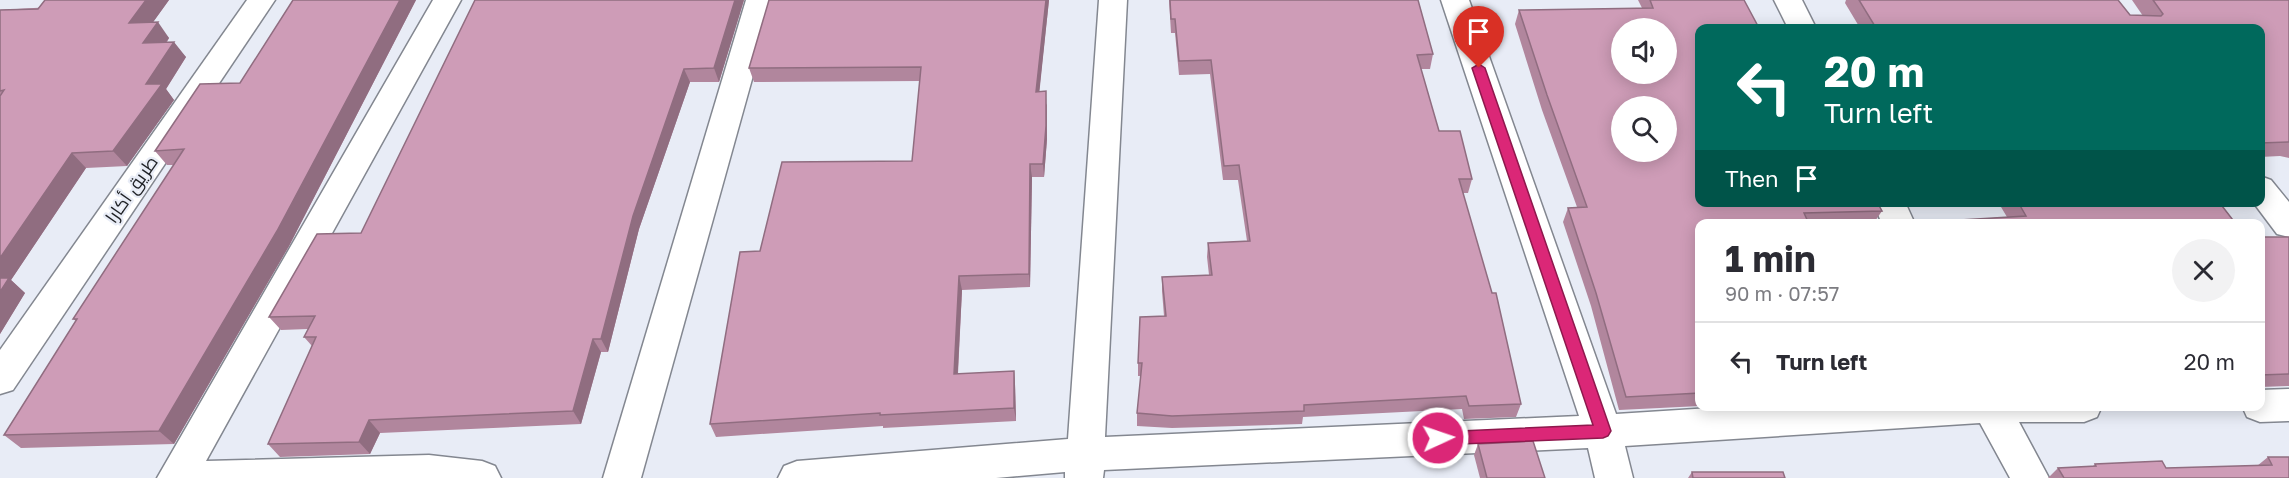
<!DOCTYPE html>
<html lang="en">
<head>
<meta charset="utf-8">
<style>
	body { margin:0; font-family:"Golos Text",Cairo,sans-serif; background:#f2f2f3; color:#2b2b33; height:100vh; display:flex; flex-direction:column; font-size:22px; white-space:nowrap }
	* { box-sizing:border-box; margin:0 }
	p { font-size:20px; color:#7c7c81 }
	.icon { flex:none; width:33px; height:33px; fill:none; stroke:currentColor; stroke-width:2; stroke-linecap:round; stroke-linejoin:round }
	.map { position:relative; flex:1; overflow:hidden }
	.side { position:absolute; left:1695px; top:219px; width:570px; height:192px; display:flex; flex-direction:column; background:#fff; border-radius:12px; box-shadow:0 3px 15px #0003 }
	.side>* { flex:none }
	.top-card { position:absolute; left:1695px; top:24px; width:570px; height:183px; border-radius:12px; box-shadow:0 3px 15px #0003; background:#00695c; color:#fff; overflow:hidden }
	.tools { position:absolute; left:1611px; top:18px; display:grid; gap:12px }
	.tools a { display:grid; place-items:center; width:66px; height:66px; border-radius:50%; background:#fff; box-shadow:0 3px 15px #0003; font-size:30px }
	.pin { position:absolute; display:grid; place-items:center; width:51px; height:51px; color:#fff; margin:-62px -26px; border-radius:50% 50% 50% 0; rotate:-45deg; box-shadow:0 0 6px #0007 }
	.pin .icon { rotate:45deg }
	.me { position:absolute; width:66px; margin:-33px; rotate:87deg; stroke-linejoin:round; filter:drop-shadow(0 0 4px #0008) }
	.turn { display:flex; align-items:center; gap:21px; height:126px; padding:0 30px; font-size:27px }
	.turn .icon { width:78px; height:78px; stroke-width:2.5 }
	.turn b { display:block; font-size:42px; line-height:51px }
	.then { display:flex; align-items:center; height:57px; padding:0 30px; background:#0003; gap:12px; font-size:22px }
	.round { display:grid; place-items:center; flex:none; width:63px; height:63px; border-radius:32px; background:#f2f2f3 }
	.summary { display:flex; align-items:center; justify-content:space-between; height:102px; padding:0 30px }
	h1 { font-size:36px; font-weight:700; line-height:45px }
	ul { padding:0; list-style:none }
	li { display:flex; align-items:center; gap:18px; height:78px; padding:0 30px; border-top:2px solid #e1e1e2 }
	li div { flex:1 }
	li b { display:block; font-size:22px }
	li em { font-style:normal }
	.map>svg:first-child { display:block }
</style>
</head>
<body>
<div class="map">
<svg width="2289" height="478" viewBox="0 0 2289 478">
	<rect width="100%" height="100%" fill="#e8ecf6"/>
	<g fill="none" stroke-linecap="round" stroke-linejoin="round">
		<g stroke="#838790" stroke-width="3">
			<g id="minor">
				<polygon points="247,0 275,0 13,390 0,394 0,350"/>
				<polygon points="433,0 461,0 206,461 429,455 482,461 495,466 501,478 157,478"/>
				<polygon points="746,0 774,0 641,478 603,478"/>
				<polygon points="1099,0 1127,0 1105,437 1579,416 1441,0 1469,0 1616,414 1742,406 2102,406 2097,417 2084,422 2019,422 2049,478 2010,478 1980,423 1625,446 1633,478 1595,478 1588,448 1104,470 1103,478 1065,478 1065,472 996,478 778,478 784,466 797,461 1068,439"/>
				<polygon points="1774,0 1802,0 1816,28 1788,28"/>
				<polygon points="2260,176 2271,180 2289,202 2289,237 2277,234 2253,202 2260,202"/>
				<polygon points="1873,202 1905,202 1915,224 1882,224"/>
				<polygon points="2289,389 2289,421 2260,422 2247,417 2242,406 2260,406 2260,390"/>
			</g>
		</g>
		<use href="#minor" fill="#fff" fill-rule="evenodd"/>
	</g>
	<g fill="#b1869d">
		<polygon points="169,0 153,22 169,38 167,42 186,57 166,89 174,100 127,166 86,168 11,280 25,293 0,334 0,10"/>
		<polygon points="293,0 416,0 289,246 174,444 21,448 4,435 76,321 73,319 174,165 167,165 155,151 240,83"/>
		<polygon points="744,0 719,82 690,82 639,229 608,352 601,352 581,424 380,433 370,454 280,457 268,444 312,346 304,337 308,329 281,330 269,317 361,233"/>
		<polygon points="769,0 1049,0 1039,92 1047,105 1047,139 1044,177 1032,177 1030,287 962,290 958,374 1014,371 1015,384 1016,421 883,428 883,426 716,437 710,424 760,251 912,161 920,81 754,82 749,68"/>
		<polygon points="1169,0 1418,0 1433,54 1430,69 1421,69 1439,131 1472,179 1468,193 1463,193 1521,404 1516,417 1464,419 1462,409 1303,417 1302,424 1172,428 1137,426 1137,413 1141,376 1138,376 1138,363 1164,316 1162,291 1162,277 1209,275 1207,257 1208,243 1247,241 1238,180 1223,180 1210,74 1179,75 1175,33 1171,33"/>
		<polygon points="1638,0 1744,0 1700,28 1882,211 1873,224 1700,224 1700,406 1619,410 1591,306 1563,222 1568,208 1577,207 1542,110 1515,24 1519,10 1642,8"/>
		<polygon points="1846,0 2118,0 2130,15 2143,16 2132,0 2289,0 2289,158 2280,156 2260,157 2260,28 1860,28 1845,3"/>
		<polygon points="1998,202 2219,202 2236,224 1959,224 1961,220 2007,217"/>
		<polygon points="2260,237 2289,237 2289,386 2260,387"/>
		<polygon points="1478,444 1545,478 1480,478 1474,455"/>
		<polygon points="2268,457 2289,478 2048,478 2058,468 2093,466 2095,464 2166,468 2257,466"/>
		<polygon points="1692,472 1785,478 1688,478"/>
	</g>
	<g fill="#906d80">
		<polygon points="146,0 169,0 141,39 129,23"/>
		<polygon points="400,0 416,0 289,246 174,444 159,431"/>
		<polygon points="735,0 744,0 719,82 714,68"/>
		<polygon points="1046,0 1049,0 1038,105 1036,92"/>
		<polygon points="158,22 169,38 155,58 143,43"/>
		<polygon points="174,42 186,57 166,89 174,100 127,166 113,151 146,84"/>
		<polygon points="684,69 690,82 639,229 608,352 601,339 633,216"/>
		<polygon points="1046,91 1047,139 1044,177 1043,164"/>
		<polygon points="72,153 86,168 11,280 25,293 0,334 0,258"/>
		<polygon points="1030,164 1032,177 1030,287 1029,274"/>
		<polygon points="959,276 962,290 957,387 954,374"/>
		<polygon points="593,339 601,352 581,424 573,411"/>
		<polygon points="1014,371 1015,384 1016,421 1014,408"/>
		<polygon points="369,420 380,433 370,454 359,442"/>
	</g>
	<g fill="#ce9cb7" stroke="#906d80" stroke-width="1.5" fill-rule="evenodd">
		<polygon points="45,0 146,0 129,23 158,22 143,43 174,42 146,84 162,84 113,151 72,153 0,258 0,96 4,90 0,91 0,10 38,9"/>
		<polygon points="293,0 400,0 277,231 159,431 4,435 77,319 73,319 184,149 155,151 200,84 240,83"/>
		<polygon points="475,0 735,0 714,68 684,69 633,216 601,339 593,339 573,411 369,420 359,442 268,444 316,337 304,337 315,316 269,317 317,234 361,233"/>
		<polygon points="769,0 1046,0 1036,92 1046,91 1046,126 1043,164 1030,164 1029,274 959,276 954,374 1014,371 1014,408 880,415 880,413 710,424 740,252 760,251 782,162 912,161 921,67 749,68"/>
		<polygon points="1170,0 1418,0 1433,54 1417,55 1439,131 1460,131 1472,179 1459,179 1492,293 1496,293 1521,404 1469,406 1466,396 1304,405 1304,411 1172,416 1137,413 1142,363 1138,363 1140,317 1166,316 1162,277 1212,275 1208,243 1250,241 1239,165 1224,166 1211,60 1179,61 1175,19 1171,19"/>
		<path d="M1650,0H1744L1759,28H1700V202H1877L1882,211L1804,213L1809,224H1700V393L1626,397L1596,293L1568,208L1587,207L1547,95L1519,10L1653,8ZM1622,28H1666V74H1622ZM1622,106H1666V152H1622Z"/>
		<polygon points="1859,0 2118,0 2130,15 2161,16 2163,14 2153,0 2289,0 2289,142 2260,143 2260,28 1876,28"/>
		<polygon points="2018,202 2219,202 2236,224 1963,224 1961,220 2026,216"/>
		<polygon points="2260,237 2289,237 2289,374 2260,375"/>
		<polygon points="0,278 9,278 0,292"/>
		<polygon points="1533,441 1545,478 1487,478 1478,444"/>
		<polygon points="2268,457 2289,457 2289,478 2064,478 2058,468 2096,466 2095,464 2162,461 2166,468 2272,465"/>
		<polygon points="1692,472 1783,472 1785,478 1693,478"/>
	</g>
	<polygon fill="#db2777" stroke="#8e194d" stroke-width="1.5" points="1479,64 1485,68 1611,431 1608,436 1603,438 1438,445 1433,443 1430,438 1433,434 1438,432 1593,425 1472,68"/>
	<g text-anchor="middle" dominant-baseline="central" stroke-width="4.5" stroke-linejoin="round" paint-order="stroke">
		<g font-size="18" fill="#1e2024" stroke="#e8ecf6">
			<text transform="translate(131 189) rotate(-55)">طريق أكارا</text>
		</g>
	</g>
</svg>
<div class="tools">
<a><svg class="icon" aria-label="sound" viewBox="0 0 24 24"><path d="M4 9h4l5-4v14l-5-4H4zM17 9q2 3 0 6"/></svg></a>
<a><svg class="icon" aria-label="search" viewBox="0 0 24 24"><circle cx="10" cy="10" r="6"/><path d="M15 15l6 6"/></svg></a>
</div>
<div class="pin" style="left:1479px;top:68px;background:#d93025"><svg class="icon" aria-label="arrive" viewBox="0 0 24 24"><path d="M6 21V4h12l-3 4 3 4H6"/></svg></div>
<svg class="me" style="left:1438px;top:438px" viewBox="-20 -20 40 40"><circle r="17" fill="#db2777" stroke="#fff" stroke-width="3"/><path d="M0-11L8 9 0 5-8 9z" fill="#fff"/></svg>
<div class="top-card">
<div class="turn"><svg class="icon" aria-label="left" viewBox="0 0 24 24"><path d="M17 20v-9H6M10 6l-5 5 5 5"/></svg><div><b>20 m</b>Turn left</div></div>
<div class="then">Then<svg class="icon" aria-label="arrive" viewBox="0 0 24 24"><path d="M6 21V4h12l-3 4 3 4H6"/></svg></div>
</div>
<section class="side">
<div class="summary"><div><h1>1 min</h1><p>90 m · 07:57</p></div><a class="round"><svg class="icon" aria-label="close" viewBox="0 0 24 24"><path d="M6 6l12 12M18 6L6 18"/></svg></a></div>
<ul>
<li><svg class="icon" aria-label="left" viewBox="0 0 24 24"><path d="M17 20v-9H6M10 6l-5 5 5 5"/></svg><div><b>Turn left</b></div><em>20 m</em></li>
</ul>
</section>
</div>
</body>
</html>
